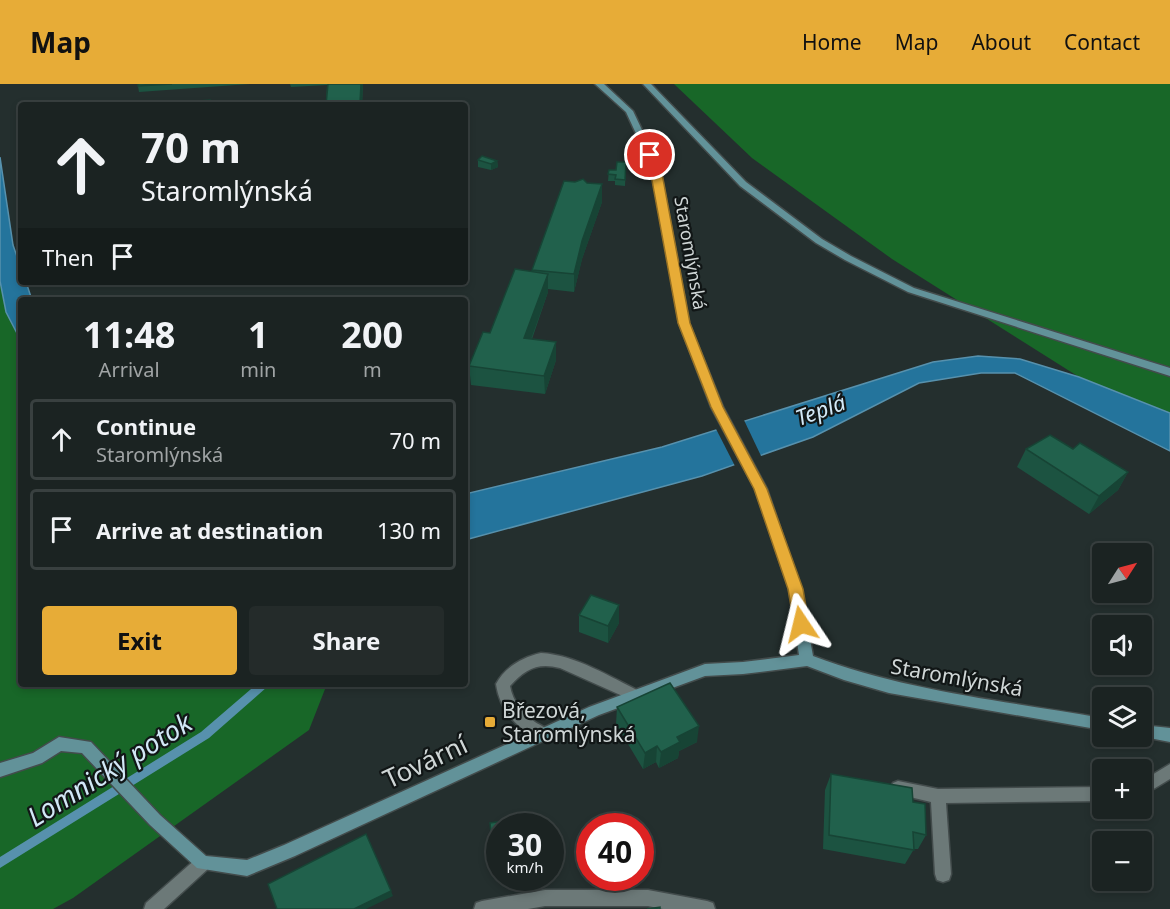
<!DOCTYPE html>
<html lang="en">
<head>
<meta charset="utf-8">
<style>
	body { margin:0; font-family:"Noto Sans",sans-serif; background:#242b2a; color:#f1f3f6; height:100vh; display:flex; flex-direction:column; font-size:22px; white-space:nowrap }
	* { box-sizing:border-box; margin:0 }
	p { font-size:20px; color:#a0a4a5 }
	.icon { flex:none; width:33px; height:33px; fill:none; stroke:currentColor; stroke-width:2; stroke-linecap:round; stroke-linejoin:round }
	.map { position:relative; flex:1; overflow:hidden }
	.sheet { position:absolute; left:18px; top:213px; width:450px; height:390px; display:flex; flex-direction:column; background:#1b2322; border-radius:6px; box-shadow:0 3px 9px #0003,0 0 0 2px #394040 }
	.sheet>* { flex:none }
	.hud { position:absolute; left:18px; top:18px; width:450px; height:183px; border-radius:6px; box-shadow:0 3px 9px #0003,0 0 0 2px #394040; background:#1b2322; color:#f1f3f6; overflow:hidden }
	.needle { width:39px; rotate:54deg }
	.fabs { position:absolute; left:1092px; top:459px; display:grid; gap:12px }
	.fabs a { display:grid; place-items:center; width:60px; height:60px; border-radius:6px; background:#1b2322; box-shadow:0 3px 9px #0003,0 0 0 2px #394040; font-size:30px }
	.speed { position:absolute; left:486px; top:729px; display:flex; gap:12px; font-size:30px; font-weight:700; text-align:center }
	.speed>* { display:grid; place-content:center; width:78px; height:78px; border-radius:50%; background:#1b2322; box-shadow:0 3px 9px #0003,0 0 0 2px #394040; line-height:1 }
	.speed small { font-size:15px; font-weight:400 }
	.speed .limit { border:9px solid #d22; background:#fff; color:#111 }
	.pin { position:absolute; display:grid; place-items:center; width:51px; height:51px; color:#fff; margin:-26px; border:3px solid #fff; border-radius:50%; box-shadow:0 2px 6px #0007 }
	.me { position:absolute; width:66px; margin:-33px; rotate:350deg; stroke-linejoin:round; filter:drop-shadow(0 0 4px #0008) }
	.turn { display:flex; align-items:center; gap:21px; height:126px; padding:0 24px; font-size:27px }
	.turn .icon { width:78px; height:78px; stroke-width:2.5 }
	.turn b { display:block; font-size:42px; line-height:51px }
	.then { display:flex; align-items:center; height:57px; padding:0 24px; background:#0003; gap:12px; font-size:22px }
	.eta { display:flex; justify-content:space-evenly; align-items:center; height:102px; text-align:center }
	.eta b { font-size:36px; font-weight:700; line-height:42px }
	.primary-button { display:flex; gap:12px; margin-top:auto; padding:12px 24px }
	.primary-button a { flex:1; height:69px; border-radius:6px; background:#e7ac37; color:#111; font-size:24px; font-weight:700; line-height:69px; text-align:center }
	.primary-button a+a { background:#242b2a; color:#f1f3f6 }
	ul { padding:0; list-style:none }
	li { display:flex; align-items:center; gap:18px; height:81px; margin:0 12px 9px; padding:0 12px; border:3px solid #394040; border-radius:6px }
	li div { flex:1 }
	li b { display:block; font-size:22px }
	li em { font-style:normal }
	header { display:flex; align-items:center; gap:36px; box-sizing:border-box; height:84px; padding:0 30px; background:#e7ac37; color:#111 }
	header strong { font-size:28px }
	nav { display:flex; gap:33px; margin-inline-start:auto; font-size:21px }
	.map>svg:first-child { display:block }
</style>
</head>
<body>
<header>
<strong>Map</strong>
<nav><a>Home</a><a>Map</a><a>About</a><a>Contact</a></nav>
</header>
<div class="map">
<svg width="1170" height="825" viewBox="0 0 1170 825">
	<rect width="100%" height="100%" fill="#242f2e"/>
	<g fill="#186728">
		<polygon points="674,0 1170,0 1170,330 1079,293 892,175 752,74"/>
		<polygon points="0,197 6,228 21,257 21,600 327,600 309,646 73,814 53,825 0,825"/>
	</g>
	<g fill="#24749c" stroke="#5791ad" stroke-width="1.5">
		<polygon points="0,73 13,161 21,184 21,198 26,198 32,216 21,216 21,257 6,228 0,197"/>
		<polygon points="978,272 1020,275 1079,293 1170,329 1170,367 1015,289 981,289 919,299 813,353 702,392 465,456 465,410 662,363 933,278"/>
	</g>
	<polygon fill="#242f2e" points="743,334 762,374 736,384 715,343"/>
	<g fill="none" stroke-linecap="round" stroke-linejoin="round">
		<polygon fill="#5791ad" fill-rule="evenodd" points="257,600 269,600 267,603 209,654 0,784 0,773 201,648"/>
		<g stroke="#434c4c" stroke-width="3">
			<g id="lane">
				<path d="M541,569C576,571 610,593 641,608L643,612L641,616L636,618L560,584C538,578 525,585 510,602C513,618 522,629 535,638C541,642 547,643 550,650L548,655L543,656C518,647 500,627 496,600C505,583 523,573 541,569Z"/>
				<polygon points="1170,680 1170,695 1142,712 1142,697"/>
				<polygon points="898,697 938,705 1102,703 1102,717 946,719 951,790 949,796 943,798 937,796 935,790 931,718 893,709 890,704 893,699"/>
			</g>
		</g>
		<g stroke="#434c4c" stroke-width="3">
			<g id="street">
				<polygon points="203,771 209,774 211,779 209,784 164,825 144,825 146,819 197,774"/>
				<polygon points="545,806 648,806 707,817 713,819 715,825 663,825 648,822 545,822 528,825 474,825 476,819 482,817"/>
			</g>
		</g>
		<g stroke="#434c4c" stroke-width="3">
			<g id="secondary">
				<path d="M595,0H604L633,27L660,84L689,239L723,323L767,405L801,505L813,572C905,607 1005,617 1102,634V646L889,609L844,596L807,582L743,590L705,592L599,631L295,772L247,792L197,784L150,741L82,669L61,667L42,679L0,693V679L33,669L59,653L91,658L160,731L206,772L247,776L284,761L589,623L705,580L743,578L799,571L789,505L755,405L711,323L679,239L652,84L626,28Z"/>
				<polygon points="643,0 651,0 746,98 822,155 851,172 914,204 1170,284 1170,292 908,208 845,176 816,159 740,102"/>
				<polygon points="1142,641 1170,644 1170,658 1139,652 1142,652"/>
			</g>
		</g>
		<use href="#lane" fill="#6c7978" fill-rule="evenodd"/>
		<use href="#street" fill="#6c7978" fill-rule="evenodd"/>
		<use href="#secondary" fill="#629299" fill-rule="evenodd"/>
	</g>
	<g fill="#1c5341">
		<polygon points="138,0 250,0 139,8 138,2"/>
		<polygon points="290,0 363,0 362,21 326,21 327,1 291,3"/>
		<polygon points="478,76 497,77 498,83 491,86 478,83"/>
		<polygon points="626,78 625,102 615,101 615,97 608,97 609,86 616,86"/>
		<polygon points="587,99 602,100 602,118 582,175 574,208 548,205 548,208 532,255 556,276 545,310 471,301 469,282 532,188 532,186"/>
		<polygon points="1026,365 1073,365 1128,388 1118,406 1089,430 1017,383"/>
		<polygon points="579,531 619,539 608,559 579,548"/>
		<polygon points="617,623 697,658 679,667 678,674 659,684 656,678 643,685 616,640"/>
		<polygon points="831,690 913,718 926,751 918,765 914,765 905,780 823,765 825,706"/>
		<polygon points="500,742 500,792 496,793 494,779"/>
	</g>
	<g fill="#174435">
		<polygon points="361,0 363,0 362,21 360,21 360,19"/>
		<polygon points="497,77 498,83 491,86 491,80"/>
		<polygon points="602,100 602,118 582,175 574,208 574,190 582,157"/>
		<polygon points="548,190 548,208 525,272 524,254"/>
		<polygon points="556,258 556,276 545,310 544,292"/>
		<polygon points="1128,388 1118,406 1089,430 1099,412"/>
		<polygon points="619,521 619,539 608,559 608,542"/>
		<polygon points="699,642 697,658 679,667 678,674 659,684 661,668 677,653"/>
		<polygon points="657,662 656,678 643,685 645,669"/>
		<polygon points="391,807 393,812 366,825 354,825"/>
	</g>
	<g fill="#21614c" stroke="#174435" stroke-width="1.5">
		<polygon points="138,0 172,0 138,2"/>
		<polygon points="328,0 361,0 360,19 326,21"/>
		<polygon points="210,16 209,21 148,21"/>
		<polygon points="482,72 497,77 491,80 478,76"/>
		<polygon points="617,78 626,78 625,96 615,95 616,91 608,90 609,86 616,86"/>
		<polygon points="583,95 587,99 602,100 582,157 574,190 532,186 564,97 575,98"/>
		<polygon points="515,185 548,190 524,254 556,258 544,292 469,282 483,248 490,249"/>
		<polygon points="1050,351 1073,365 1080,359 1128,388 1099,412 1026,365"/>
		<polygon points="591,511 619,521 608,542 579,531"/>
		<polygon points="670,599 699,642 677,653 680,658 661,668 657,662 645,669 617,623"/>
		<polygon points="831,690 912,704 913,718 925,720 926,751 913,748 914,766 829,751"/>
		<polygon points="536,732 537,742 500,742 500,778 494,779 490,739"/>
		<polygon points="366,750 391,807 354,825 277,825 268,800"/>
		<polygon points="660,823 660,825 647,825"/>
	</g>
	<polygon fill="#e7ac37" stroke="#967024" stroke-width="1.5" points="647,69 654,69 661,84 690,239 723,323 767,405 803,505 809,540 807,545 801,547 796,545 794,540 788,505 754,405 711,323 678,239"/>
	<rect fill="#e7ac37" stroke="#111616" stroke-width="2" x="484" y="632" width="12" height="12" rx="3"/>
	<g text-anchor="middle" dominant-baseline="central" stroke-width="4.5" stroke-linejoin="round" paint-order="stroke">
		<g font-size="18" fill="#cfd6d6" stroke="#111616">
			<text transform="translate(691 169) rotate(80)">Staromlýnská</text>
		</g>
		<g font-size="21" fill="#cfd6d6" stroke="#111616">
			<text transform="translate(957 593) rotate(10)">Staromlýnská</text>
		</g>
		<g font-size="21" fill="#cfd6d6" stroke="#111616" text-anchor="start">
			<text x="502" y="626">Březová,<tspan x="502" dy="24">Staromlýnská</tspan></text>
		</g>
		<g font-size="22" font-style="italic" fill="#d2e8f6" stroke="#111616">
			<text transform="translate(820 325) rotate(-20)">Teplá</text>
		</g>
		<g font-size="26" fill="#cfd6d6" stroke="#111616">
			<text transform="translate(425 677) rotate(-25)">Tovární</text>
		</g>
		<g font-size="27" font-style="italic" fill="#d2e8f6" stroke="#111616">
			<text transform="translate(109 685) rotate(-32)">Lomnický potok</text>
		</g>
	</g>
</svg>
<div class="fabs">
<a><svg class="needle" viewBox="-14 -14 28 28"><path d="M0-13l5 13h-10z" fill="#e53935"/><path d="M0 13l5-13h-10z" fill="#a0a4a5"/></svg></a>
<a><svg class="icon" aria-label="sound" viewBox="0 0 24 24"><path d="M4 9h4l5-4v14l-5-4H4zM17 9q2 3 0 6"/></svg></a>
<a><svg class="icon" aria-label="layers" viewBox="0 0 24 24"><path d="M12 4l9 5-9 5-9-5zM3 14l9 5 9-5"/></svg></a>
<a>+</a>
<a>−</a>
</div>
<div class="speed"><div>30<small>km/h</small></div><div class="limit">40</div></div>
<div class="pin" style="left:650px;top:71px;background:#d93025"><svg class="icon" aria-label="arrive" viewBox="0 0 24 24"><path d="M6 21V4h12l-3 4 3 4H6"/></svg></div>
<svg class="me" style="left:801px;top:540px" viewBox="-20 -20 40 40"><path d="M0-17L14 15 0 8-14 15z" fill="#e7ac37" stroke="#fff" stroke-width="4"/></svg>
<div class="hud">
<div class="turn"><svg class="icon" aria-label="ahead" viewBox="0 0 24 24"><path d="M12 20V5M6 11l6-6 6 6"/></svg><div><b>70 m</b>Staromlýnská</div></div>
<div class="then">Then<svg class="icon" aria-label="arrive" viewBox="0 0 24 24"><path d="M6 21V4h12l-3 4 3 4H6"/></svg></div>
</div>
<section class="sheet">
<div class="eta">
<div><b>11:48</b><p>Arrival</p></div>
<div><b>1</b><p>min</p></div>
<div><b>200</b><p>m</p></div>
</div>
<ul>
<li><svg class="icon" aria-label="ahead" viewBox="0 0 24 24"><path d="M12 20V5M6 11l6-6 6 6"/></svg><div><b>Continue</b><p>Staromlýnská</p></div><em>70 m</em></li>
<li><svg class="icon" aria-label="arrive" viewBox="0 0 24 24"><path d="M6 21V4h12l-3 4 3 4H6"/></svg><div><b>Arrive at destination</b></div><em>130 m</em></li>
</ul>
<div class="primary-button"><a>Exit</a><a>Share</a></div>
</section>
</div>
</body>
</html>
